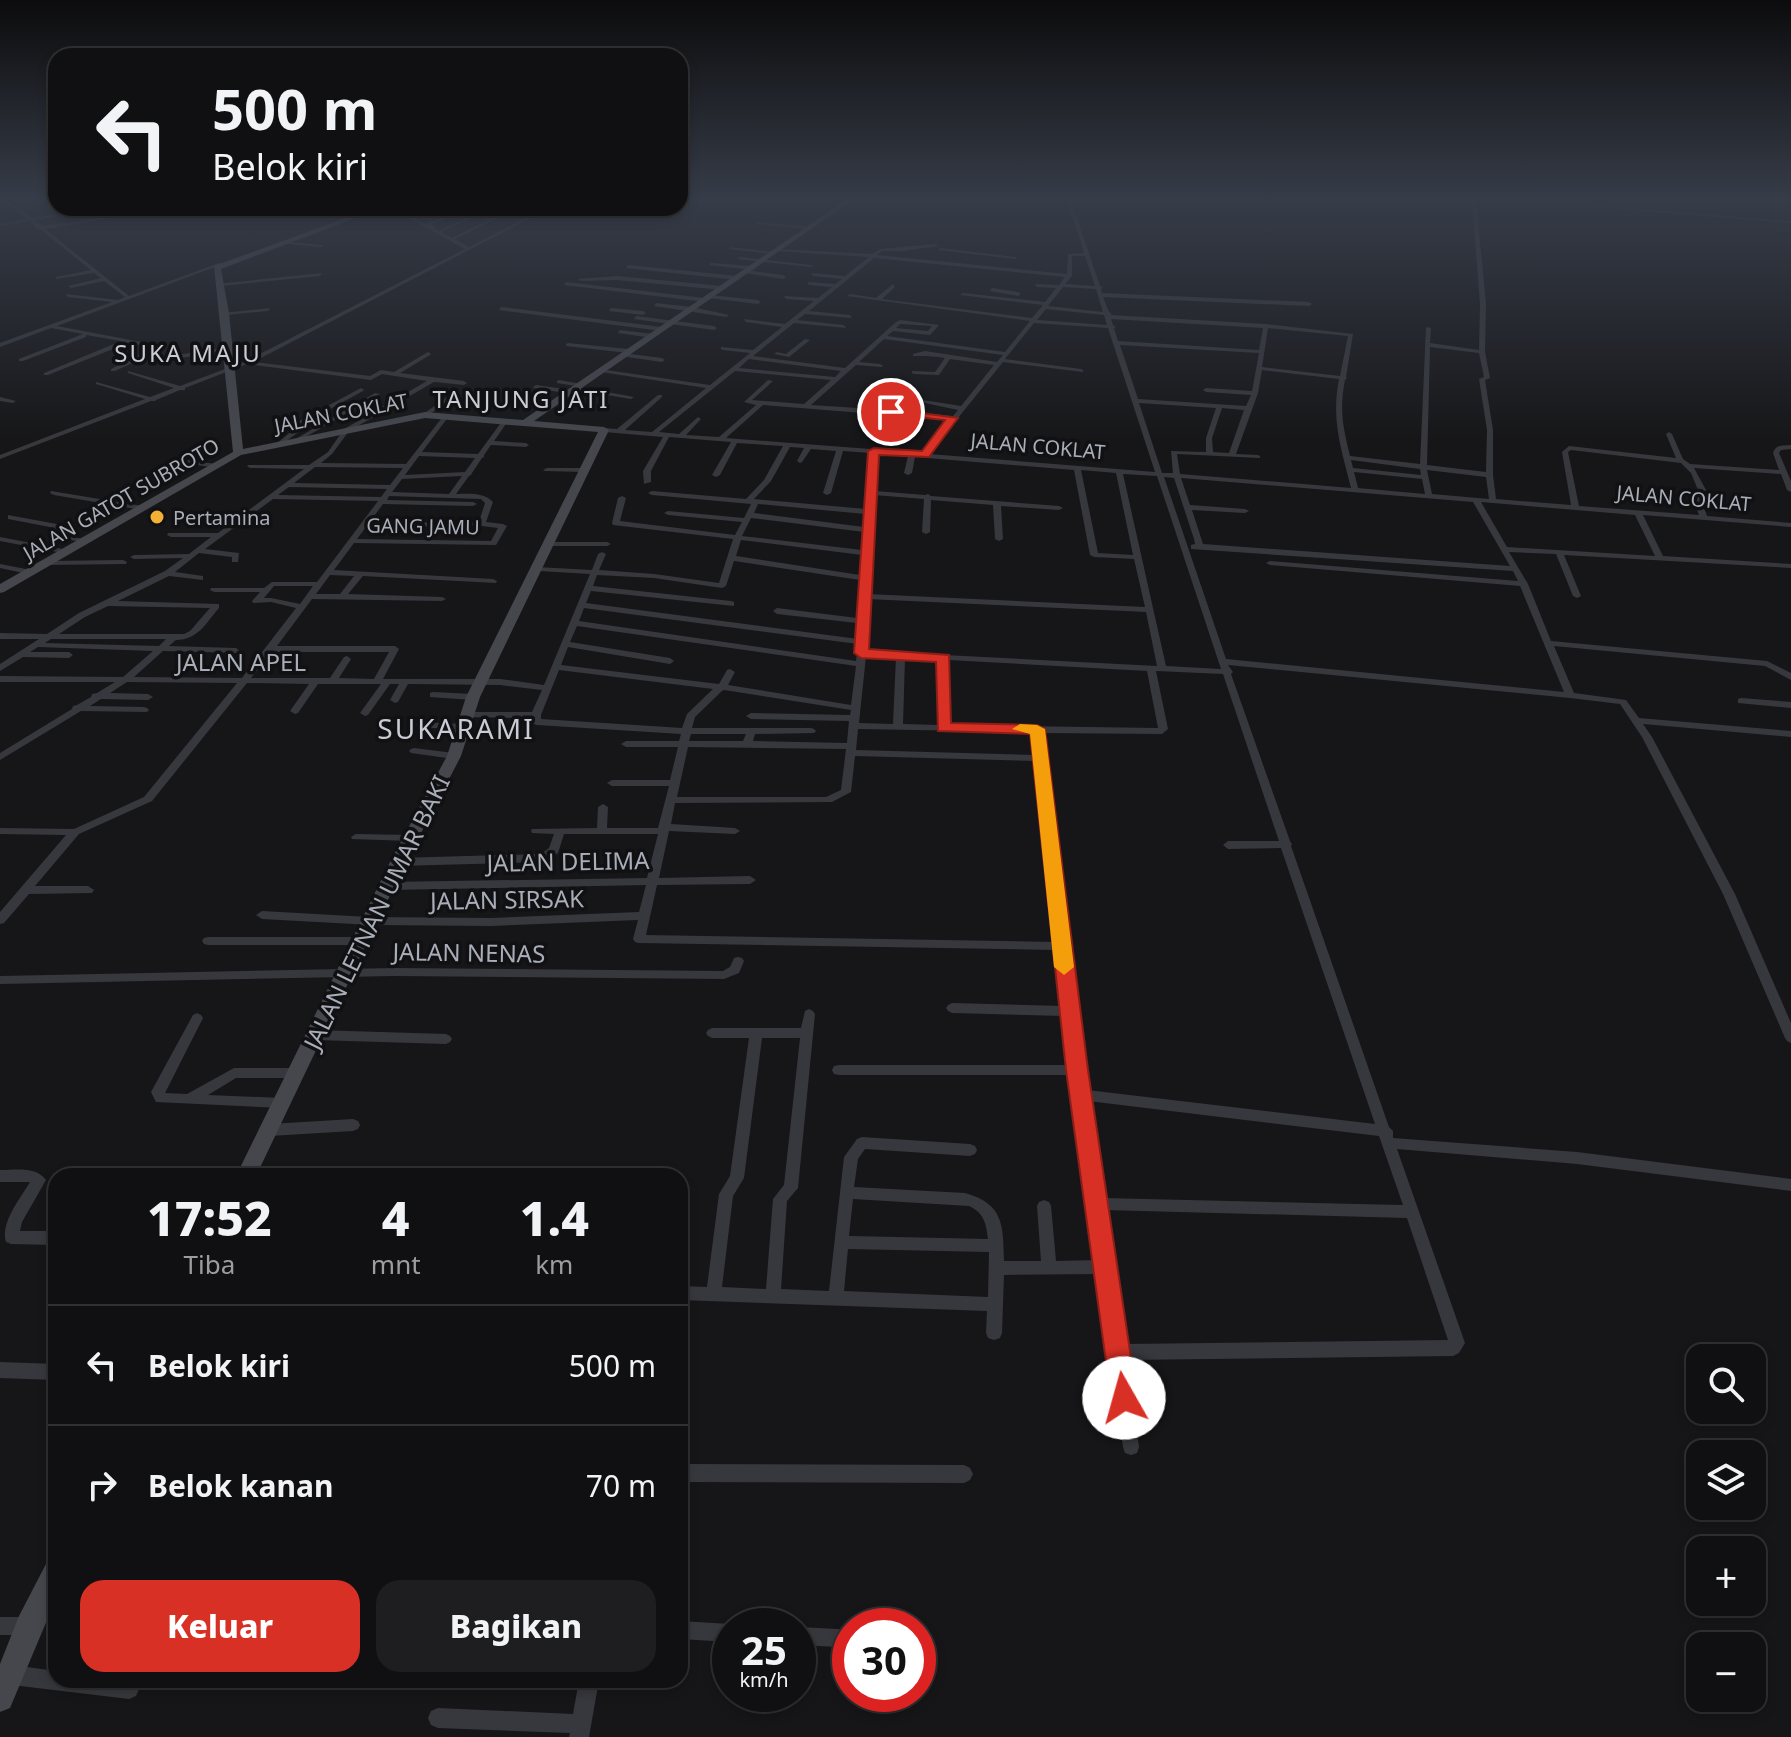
<!DOCTYPE html>
<html lang="id">
<head>
<meta charset="utf-8">
<style>
	body { margin:0; font-family:"Noto Sans",sans-serif; background:#1e1e20; color:#f1f3f6; height:100vh; display:flex; flex-direction:column; font-size:30px; white-space:nowrap }
	* { box-sizing:border-box; margin:0 }
	p { font-size:26px; color:#9c9d9f }
	.icon { flex:none; width:44px; height:44px; fill:none; stroke:currentColor; stroke-width:2; stroke-linecap:round; stroke-linejoin:round }
	.map { position:relative; flex:1; overflow:hidden }
	.drawer { position:absolute; left:48px; top:1168px; width:640px; height:520px; display:flex; flex-direction:column; background:#101012; border-radius:24px; box-shadow:0 4px 12px #0003,0 0 0 2px #303032 }
	.drawer>* { flex:none }
	.top-card { position:absolute; left:48px; top:48px; width:640px; height:168px; border-radius:24px; box-shadow:0 4px 12px #0003,0 0 0 2px #303032; background:#101012; color:#f1f3f6; overflow:hidden }
	.fabs { position:absolute; left:1686px; top:1344px; display:grid; gap:16px }
	.fabs a { display:grid; place-items:center; width:80px; height:80px; border-radius:16px; background:#101012; box-shadow:0 4px 12px #0003,0 0 0 2px #303032; font-size:40px }
	.speed { position:absolute; left:712px; top:1608px; display:flex; gap:16px; font-size:40px; font-weight:700; text-align:center }
	.speed>* { display:grid; place-content:center; width:104px; height:104px; border-radius:50%; background:#101012; box-shadow:0 4px 12px #0003,0 0 0 2px #303032; line-height:1 }
	.speed small { font-size:20px; font-weight:400 }
	.speed .limit { border:12px solid #d22; background:#fff; color:#111 }
	.pin { position:absolute; display:grid; place-items:center; width:68px; height:68px; color:#fff; margin:-34px; border:4px solid #fff; border-radius:50%; box-shadow:0 2px 8px #0007 }
	.me { position:absolute; width:88px; margin:-44px; rotate:353deg; stroke-linejoin:round; filter:drop-shadow(0 0 6px #0008) }
	.turn { display:flex; align-items:center; gap:28px; height:168px; padding:0 32px; font-size:36px }
	.turn .icon { width:104px; height:104px; stroke-width:2.5 }
	.turn b { display:block; font-size:56px; line-height:68px }
	.eta { display:flex; justify-content:space-evenly; align-items:center; height:136px; text-align:center }
	.eta b { font-size:48px; font-weight:800; line-height:56px }
	.button { display:flex; gap:16px; margin-top:auto; padding:16px 32px }
	.button a { flex:1; height:92px; border-radius:24px; background:#d93025; color:#fff; font-size:32px; font-weight:800; line-height:92px; text-align:center }
	.button a+a { background:#1e1e20; color:#f1f3f6 }
	ul { padding:0; list-style:none }
	li { display:flex; align-items:center; gap:24px; height:120px; padding:0 32px; border-top:2px solid #303032 }
	li div { flex:1 }
	li b { display:block; font-size:30px }
	li em { font-style:normal }
	.map>svg:first-child { display:block }
</style>
</head>
<body>
<div class="map">
<svg width="1791" height="1737" viewBox="0 0 1791 1737">
	<rect width="100%" height="100%" fill="#161618"/>
	<g fill="none" stroke-linecap="round" stroke-linejoin="round">
		<g fill="#37383d" fill-rule="evenodd">
			<path d="M1067,200H1071L1100,286L1103,288L1101,289L1102,293L1309,302L1312,304L1309,306L1103,297L1109,312L1112,314L1110,315L1266,324L1353,334L1346,377L1347,378L1345,380C1339,410 1343,427 1350,456L1420,464L1426,327L1431,328L1430,343L1479,350L1480,304L1472,200H1476L1486,304L1485,352L1490,378L1485,380L1493,430V475L1496,499L1571,505L1562,452L1569,446L1676,458L1666,434L1669,432L1672,434L1683,459L1690,464L1779,470L1773,453C1776,444 1782,446 1791,445V449L1781,450L1779,453L1791,481V492L1787,490L1781,474L1694,468L1706,490L1701,499L1707,516L1791,523V527L1643,515L1663,556L1791,564V568L1564,555L1581,596L1577,598L1573,596L1556,554L1509,552L1528,584L1551,641L1767,661L1791,673V680L1765,666L1554,646L1574,693L1626,700L1639,718L1791,731V737L1643,724L1652,737L1735,894L1791,1023V1043L1787,1041L1785,1038L1723,894L1642,737L1620,704L1570,698L1228,665L1233,672L1231,674L1290,841L1292,844L1291,846L1389,1127L1393,1131V1138L1577,1152L1791,1179V1191L1577,1164L1397,1149L1465,1343L1459,1353L1453,1356L1127,1360L1139,1447L1137,1453L1131,1455L1125,1453L1123,1447L1099,1274L1004,1275L1002,1333L1000,1338L994,1340L988,1338L986,1333L987,1311L680,1300V1286L707,1287L719,1194L730,1176L749,1038H712L708,1036L706,1033L708,1030L712,1028H801L805,1011L809,1009L813,1011L815,1014L798,1188L787,1201L781,1289L829,1291L844,1157L857,1139L862,1137L970,1144L975,1146L977,1150L975,1154L970,1156L865,1149L858,1159L854,1187L965,1193C1004,1204 1003,1225 1004,1261H1041L1037,1206L1039,1202L1044,1200L1049,1202L1051,1206L1056,1261L1098,1260L1071,1075H839L834,1074L832,1070L834,1066L839,1065H1070L1064,1016L952,1013L948,1011L946,1008L948,1005L952,1003L1063,1006L1057,950L639,943L635,942L633,939L638,920L491,926L372,925L262,919L256,915L262,911L369,917L491,918L639,912L646,885L387,890L381,886L387,882L647,878L658,834H564L558,853L544,862L398,866L393,862L398,858L541,854L549,848L554,834L532,833L531,831L532,829L597,828L598,807L603,804L608,807L607,828H658L669,786H612L607,783L612,780H670L678,747H626L621,744L626,741H679L681,734L537,725L534,724L532,718L465,717L463,715L465,713L468,712H532L542,690L500,685L408,684L398,702L395,703L390,700L399,684H390L368,715L365,716L360,713L381,684H318L298,713L295,714L290,711L309,684L247,683L152,801L79,834L35,886H88L94,890L92,893L29,894L4,923L0,924V912L66,835L0,834V828L74,829L144,797L237,683L127,682L110,693L148,694L153,697L148,700L101,699L90,706L144,707L147,708L149,710L147,712L81,711L0,760V753L72,709L73,706L77,705L91,697L92,694L97,693L115,682H0V676L123,677L153,651L38,647L30,652H69L73,655L69,658L23,657L0,671V664L39,639H0V633L47,634L79,613L165,571L183,558L134,559L130,557L134,555L189,554L211,537H171L167,535L168,533H218L304,469L250,468L247,466L248,465H309L328,452L344,429L427,381L382,374L371,380L247,364L185,388V390H180L156,400L155,401H151L0,459V455L145,399L96,384V382L150,397L174,388L128,373V371L180,386L246,361L465,249L391,208H396L426,224L444,217V219L432,224L435,227L434,228L439,231L486,208H492L441,232L452,238L512,208H517L455,239L469,247L545,208H550L253,362L370,376L381,370L394,372L428,352L431,354L430,355L400,373L464,381L467,383L464,385L434,382L349,431L332,454L321,463L406,464L444,415L446,414L449,416L422,452L478,454L503,420L505,419L508,421L494,441L526,443L529,445L526,447L491,445L484,455V457L482,458L472,473L471,475L469,476L456,494C470,494 483,492 493,502L486,522L503,524L507,526L496,545L354,543L334,570L493,579L497,581L496,583L363,576L348,594L442,597L446,599L442,601L312,599L277,646H395L399,649L383,679H500L544,685L590,574L539,571L535,569L536,567L592,570L598,554L602,552L606,554L599,570L654,574L719,583L733,539L613,525L612,523L618,498L622,496L626,498L620,521L735,535L742,522L668,515L664,513L668,511L744,518L751,504L652,495L648,493L652,491L746,499L764,480L783,446L737,443L720,475L716,477L712,475L731,442L669,437L651,471V482L644,484L643,471L663,437L604,432L601,430L604,428L617,429L658,395H662V397L625,430L652,432L706,388L601,372L598,370L599,369L710,385L750,353L723,350L721,349V347L753,350L782,327L746,322L744,319L785,324L814,301L786,299L784,296L818,298L832,287L809,285L807,282L835,284L842,279L813,276L811,273L845,276L869,257L775,251L777,249L872,254L881,249L936,244L938,246L903,251H882L877,255L1067,274L1068,254L1084,253ZM1072,256H1085L1095,286L1065,284L1072,276ZM874,258L1065,277L1059,285L1035,284L1037,287L1056,288L1045,302L963,293L960,295L1043,305L1032,318L882,299L895,287L893,284L876,298L850,294L847,296L1030,321L1005,352L887,336L893,331L930,335L939,325L900,320L896,322L845,368L753,356L794,323L846,328L844,325L797,320L805,314L852,318L850,315L809,311ZM1063,287L1096,289L1103,312L1048,306ZM1046,309L1104,315L1107,325L1037,320ZM1111,319L1263,328L1259,350L1118,341L1114,328L1116,327L1113,325ZM1034,323L1108,328L1155,472L929,454L1003,362L1083,372V370L1081,369L1005,359ZM900,324H901L932,326L928,331L896,328ZM1268,328L1348,336L1340,376L1262,367ZM884,339L1003,355L997,362L925,351L913,354V356C924,356 933,356 945,358L935,372L912,371V373L914,374L939,375L950,359L994,365L961,406L923,400L920,402L958,410L953,416L895,410L898,406L894,393L891,391L888,393L892,406L889,410L811,405L856,365L882,367L883,366L880,364L859,362ZM1120,345L1259,353L1252,391L1206,388L1203,390L1206,392L1251,395L1246,406L1138,399ZM1430,347L1479,353L1484,377L1479,379L1487,430L1486,472L1427,465ZM749,359L841,371L835,377L739,368ZM1262,370L1339,379C1331,420 1341,448 1351,488L1180,474L1177,454L1260,458V456L1258,455L1236,454L1258,393ZM735,371L831,380L804,404L752,400L773,381L768,380L744,402L756,405L719,437L686,435L701,419L698,417L679,434L659,432ZM1139,403L1216,408L1206,438V452L1171,451L1173,473H1162ZM763,405L950,420L923,453L726,438ZM1222,408L1244,410L1229,453L1213,452L1212,438ZM790,447L804,448L797,461L800,463L802,462L811,449L836,451L823,493L827,495L831,493L843,451L870,453L866,509L754,499L771,481ZM1571,450L1681,463L1691,473L1698,490L1693,499L1699,515L1579,506L1568,452ZM877,454L908,456L904,473L908,475L912,473L915,457L1074,470L1090,555L1094,557L1134,559L1145,607L867,594L874,495L924,499L922,532L926,534L930,532L931,500L993,505L995,539L999,541L1003,539L1001,506L1059,510L1063,508L1059,506L931,496L928,494L925,495L875,491ZM419,456L475,458L465,472L405,475ZM1351,460L1420,469L1421,475L1353,468ZM315,467L403,468L390,485L294,483ZM1081,470L1116,473L1133,555L1098,553ZM1427,470L1486,477L1489,499L1432,494ZM1354,472L1422,479L1425,494L1358,488ZM1123,474L1157,476L1221,669L1166,666ZM462,476L449,494L392,492L402,479ZM1164,477L1174,478L1194,539L1195,544L1191,545V549L1513,571L1518,581L1270,561L1266,563L1270,565L1520,586L1564,692L1226,659ZM1181,478L1473,502L1510,566L1203,544L1192,510L1245,513L1249,511L1245,509L1190,505ZM289,487L387,489L381,497L278,495ZM389,496L481,499L485,503L479,522L369,523L383,504L473,506L477,504L473,502L387,500ZM273,499L378,501L317,582H272L264,588H211L210,590L214,592H260L252,601L253,603L271,602L296,608L242,678L134,677L163,651L239,653L240,651L236,648L169,646L176,640C198,640 206,623 219,608V604L118,601L169,576L203,580V576L175,572L199,553L232,557V562H238L239,553L205,549ZM1481,502L1635,515L1655,556L1507,547ZM758,504L865,514L864,527L754,513ZM751,518L864,532L862,550L742,536ZM482,526L498,528L491,541L357,539L366,527ZM741,540L862,555L860,575L736,556ZM734,561L860,580L857,618L777,608L773,611L777,614L857,623L858,639L586,603L591,591L734,606V602L731,601L593,586L597,575L654,578L722,588L726,586ZM330,575L354,576L340,594H316ZM274,586H313L300,604L271,598H264ZM867,599L1146,612L1157,666L866,651L865,621ZM108,606L210,608L190,631L184,634H59L85,617ZM584,608L858,644L856,661L579,621ZM577,626L856,666L851,705L728,685L735,672L730,669L727,670L719,684L561,665L568,647L670,664L674,661L670,658L570,642ZM51,639H166L159,646L45,643ZM272,652H389L374,679L339,678L351,659L347,656L344,657L330,678H251ZM866,656L896,657L893,724L859,723ZM905,658L940,660L939,725L903,724ZM948,660L1147,671L1158,728L949,725ZM559,670L713,689L687,714L682,728L541,719V715ZM1156,671L1223,674L1279,841H1228L1223,845L1228,849L1281,848L1375,1124L1087,1090L1042,733L1162,734L1168,729ZM724,690L851,710L850,715L751,713L746,716L751,719L849,721L847,743L753,741L755,734L814,733L816,731L814,729L811,728H692L695,717L722,691ZM858,729L1033,732L1035,755L856,750ZM691,734H746L743,741H689ZM688,747L846,749L841,790L826,797H677ZM855,756L1036,761L1056,942L646,935L657,885L750,884L756,880L750,876L659,878L669,831L735,834L740,831L735,828L671,824L675,803L832,802L851,792ZM762,1038H800L784,1185L773,1199L766,1289L722,1287L733,1196L744,1178ZM1088,1101L1379,1136L1403,1205L1103,1198ZM853,1199L969,1206C984,1213 986,1223 988,1239L849,1236ZM1105,1210L1407,1218L1448,1340L1125,1344ZM848,1249L989,1252L988,1297L844,1291Z"/>
			<polygon points="1504,200 1520,200 1791,221 1791,223"/>
			<polygon points="5,201 17,206 32,218 55,215 55,217 35,220 42,226 109,217 107,219 45,229 129,296 219,263 223,264 57,326 157,345 157,347 150,354 165,357 227,347 230,349 165,361 145,357 115,371 111,371 111,369 145,352 151,347 128,343 48,375 44,375 44,373 121,341 86,335 86,337 23,361 19,361 19,359 83,334 51,328 0,347 0,343 112,302 68,297 66,294 118,300 125,297 104,281 71,288 68,286 101,278 94,273 56,279 56,277 91,270 40,229 37,229 30,221 0,226 0,224 27,219 13,208 3,203"/>
			<polygon points="265,208 283,208 355,215 353,216"/>
			<polygon points="758,222 808,227 810,228 808,229 756,224"/>
			<polygon points="280,241 321,245 323,246 321,247 278,243"/>
			<polygon points="731,247 772,252 774,253 772,254 729,249"/>
			<polygon points="940,248 1015,257 1017,258 1015,259 938,250"/>
			<polygon points="739,257 811,265 813,266 811,267 737,259"/>
			<polygon points="711,263 753,266 756,268 753,270 709,265"/>
			<polygon points="628,265 738,276 741,278 738,280 626,268"/>
			<polygon points="746,270 783,275 786,277 783,279 744,273"/>
			<polygon points="322,273 320,276 220,286 217,284"/>
			<polygon points="617,276 723,286 726,288 723,290 617,280 581,281 578,279"/>
			<polygon points="566,282 705,298 708,300 705,302 564,285"/>
			<polygon points="992,288 1018,292 1021,294 1018,296 990,291"/>
			<polygon points="710,295 758,300 761,302 758,304 708,298"/>
			<polygon points="656,303 692,307 729,315 726,317 654,306"/>
			<polygon points="501,307 662,327 665,329 662,331 499,310"/>
			<polygon points="270,308 268,311 225,315 222,313"/>
			<polygon points="611,308 643,311 646,313 643,315 609,311"/>
			<polygon points="636,316 714,326 717,328 714,330 634,319"/>
			<polygon points="620,330 653,334 656,336 653,338 618,333"/>
			<polygon points="805,339 810,340 789,357 774,354 777,352 786,354"/>
			<polygon points="568,343 628,349 631,351 628,353 566,346 566,344"/>
			<polygon points="622,353 662,358 665,360 662,362 620,356 620,354"/>
			<polygon points="559,380 582,384 583,385 580,387 634,397 631,399 576,390 573,388 576,386 557,383 557,381"/>
			<polygon points="536,385 571,390 574,392 571,394 534,388 533,387"/>
			<polygon points="361,388 364,390 363,391 297,427 300,429 300,431 281,445 276,444 293,430 290,428 290,426"/>
			<polygon points="455,392 460,393 427,416 423,416 423,414"/>
			<polygon points="375,393 380,394 297,442 292,441"/>
			<polygon points="0,397 16,401 13,403 0,401"/>
			<polygon points="178,459 217,464 220,466 217,468 176,462 175,461"/>
			<polygon points="547,468 583,468 587,470 583,472 545,471 543,470"/>
			<polygon points="51,491 142,506 146,508 142,510 54,495 50,493"/>
			<polygon points="8,515 62,525 60,534 92,541 88,543 53,537 52,535 55,528 8,519"/>
			<polygon points="0,537 68,550 72,552 68,554 0,541"/>
			<polygon points="548,542 607,542 611,544 607,546 548,546"/>
			<polygon points="123,560 127,562 126,564 47,565 43,563 47,561"/>
			<polygon points="0,564 31,570 32,572 28,574 0,568"/>
			<polygon points="433,692 473,694 478,697 473,700 430,697 430,693"/>
			<polygon points="1741,698 1791,702 1791,708 1738,703 1738,699"/>
			<polygon points="421,722 463,724 468,727 463,730 418,727 416,725"/>
			<polygon points="414,748 454,753 459,756 454,759 411,753 409,751 411,749"/>
			<polygon points="356,834 410,835 415,838 410,841 352,839 351,837"/>
			<polygon points="208,937 362,937 366,938 368,941 366,944 362,945 208,945 204,944 202,941 204,938"/>
			<polygon points="738,957 742,958 744,961 739,973 724,979 394,976 0,984 0,976 394,968 723,971 730,967 734,958"/>
			<polygon points="197,1013 201,1015 203,1018 165,1093 187,1094 234,1068 297,1068 302,1069 304,1073 302,1077 297,1078 236,1078 208,1095 283,1098 288,1099 290,1103 288,1107 283,1108 156,1102 151,1092 193,1015"/>
			<polygon points="315,1030 446,1034 450,1036 452,1039 450,1042 446,1044 315,1040 311,1038 309,1035 311,1032"/>
			<polygon points="353,1119 358,1121 360,1125 358,1129 353,1131 270,1136 265,1134 263,1130 265,1126 270,1124"/>
			<polygon points="246,1169 585,1169 590,1171 592,1175 239,1176 241,1171"/>
			<path d="M0,1170C16,1170 36,1166 46,1180L22,1222L20,1231H56V1245L11,1244L6,1242C0,1222 21,1198 30,1182H0Z"/>
			<polygon points="0,1362 56,1364 56,1380 0,1378"/>
			<polygon points="680,1464 964,1465 970,1468 973,1474 970,1480 964,1483 680,1482"/>
			<polygon points="0,1617 28,1617 35,1619 37,1626 35,1633 28,1635 0,1635"/>
			<polygon points="680,1621 730,1624 736,1626 730,1626 730,1642 680,1639"/>
			<polygon points="798,1627 838,1629 845,1631 847,1638 845,1645 838,1647 798,1645"/>
			<polygon points="12,1665 56,1671 56,1680 130,1680 136,1682 139,1689 136,1696 129,1699 12,1685 5,1682 2,1675 5,1668"/>
			<polygon points="579,1680 599,1680 589,1737 569,1737 570,1733 438,1728 431,1725 428,1718 431,1711 438,1708 573,1714"/>
		</g>
		<g fill="#45474d" fill-rule="evenodd">
			<polygon points="846,200 853,200 534,421 604,427 609,430 480,697 461,756 406,862 256,1176 236,1176 390,862 447,756 466,697 598,432 425,418 241,455 4,592 0,593 0,584 233,452 214,266 373,208 382,208 221,269 229,313 243,449 425,412 523,420"/>
			<polygon points="56,1558 56,1599 10,1708 0,1712 0,1664 19,1616 47,1562"/>
		</g>
	</g>
	<linearGradient id="sky" x2="0" y2="1"><stop stop-color="#0c0c0d"/><stop offset="0.45" stop-color="#363c48"/><stop offset="1" stop-color="#363c48" stop-opacity="0"/></linearGradient>
	<rect width="1791" height="443" fill="url(#sky)"/>
	<polygon fill="#d93025" stroke="#8d1f18" stroke-width="2" points="891,409 958,418 929,457 879,455 869,649 949,655 951,723 1037,725 1045,729 1088,1070 1137,1398 1134,1407 1124,1411 1114,1407 1111,1398 1066,1070 1030,734 938,731 936,662 861,658 854,653 868,451 874,448 922,451 945,420 887,414"/>
	<polygon fill="#f59e0b" points="1037,725 1045,729 1074,967 1064,975 1054,967 1030,734 1012,729 1020,724"/>
	<circle fill="#f2b134" stroke="#111113" stroke-width="3" cx="157" cy="517" r="8"/>
	<g text-anchor="middle" dominant-baseline="central" stroke-width="7" stroke-linejoin="round" paint-order="stroke">
		<g font-size="20" fill="#a8adb8" stroke="#111113">
			<text transform="translate(341 413) rotate(-11)">JALAN COKLAT</text>
			<text transform="translate(1038 446) rotate(5)">JALAN COKLAT</text>
			<text transform="translate(1684 498) rotate(5)">JALAN COKLAT</text>
			<text transform="translate(121 499) rotate(-30)">JALAN GATOT SUBROTO</text>
			<text transform="translate(423 526) rotate(1)">GANG JAMU</text>
		</g>
		<g font-size="20" fill="#a8adb8" stroke="#111113" text-anchor="start">
			<text x="173" y="517">Pertamina</text>
		</g>
		<g font-size="24" letter-spacing="2" fill="#c9ccd4" stroke="#111113">
			<text x="188" y="352">SUKA MAJU</text>
			<text x="521" y="398">TANJUNG JATI</text>
		</g>
		<g font-size="24" fill="#a8adb8" stroke="#111113">
			<text x="241" y="661">JALAN APEL</text>
			<text transform="translate(568 861) rotate(-1)">JALAN DELIMA</text>
			<text transform="translate(507 899) rotate(-1)">JALAN SIRSAK</text>
			<text transform="translate(376 912) rotate(-64)">JALAN LETNAN UMAR BAKI</text>
			<text transform="translate(469 952) rotate(1)">JALAN NENAS</text>
		</g>
		<g font-size="28" letter-spacing="2" fill="#c9ccd4" stroke="#111113">
			<text x="456" y="728">SUKARAMI</text>
		</g>
	</g>
</svg>
<div class="fabs">
<a><svg class="icon" aria-label="search" viewBox="0 0 24 24"><circle cx="10" cy="10" r="6"/><path d="M15 15l6 6"/></svg></a>
<a><svg class="icon" aria-label="layers" viewBox="0 0 24 24"><path d="M12 4l9 5-9 5-9-5zM3 14l9 5 9-5"/></svg></a>
<a>+</a>
<a>−</a>
</div>
<div class="speed"><div>25<small>km/h</small></div><div class="limit">30</div></div>
<div class="pin" style="left:891px;top:412px;background:#d93025"><svg class="icon" aria-label="arrive" viewBox="0 0 24 24"><path d="M6 21V4h12l-3 4 3 4H6"/></svg></div>
<svg class="me" style="left:1124px;top:1398px" viewBox="-20 -20 40 40"><circle r="19" fill="#fff"/><path d="M0-13L10 11 0 6-10 11z" fill="#d93025"/></svg>
<div class="top-card">
<div class="turn"><svg class="icon" aria-label="left" viewBox="0 0 24 24"><path d="M17 20v-9H6M10 6l-5 5 5 5"/></svg><div><b>500 m</b>Belok kiri</div></div>
</div>
<section class="drawer">
<div class="eta">
<div><b>17:52</b><p>Tiba</p></div>
<div><b>4</b><p>mnt</p></div>
<div><b>1.4</b><p>km</p></div>
</div>
<ul>
<li><svg class="icon" aria-label="left" viewBox="0 0 24 24"><path d="M17 20v-9H6M10 6l-5 5 5 5"/></svg><div><b>Belok kiri</b></div><em>500 m</em></li>
<li><svg class="icon" aria-label="right" viewBox="0 0 24 24"><path d="M7 20v-9h11M14 6l5 5-5 5"/></svg><div><b>Belok kanan</b></div><em>70 m</em></li>
</ul>
<div class="button"><a>Keluar</a><a>Bagikan</a></div>
</section>
</div>
</body>
</html>
